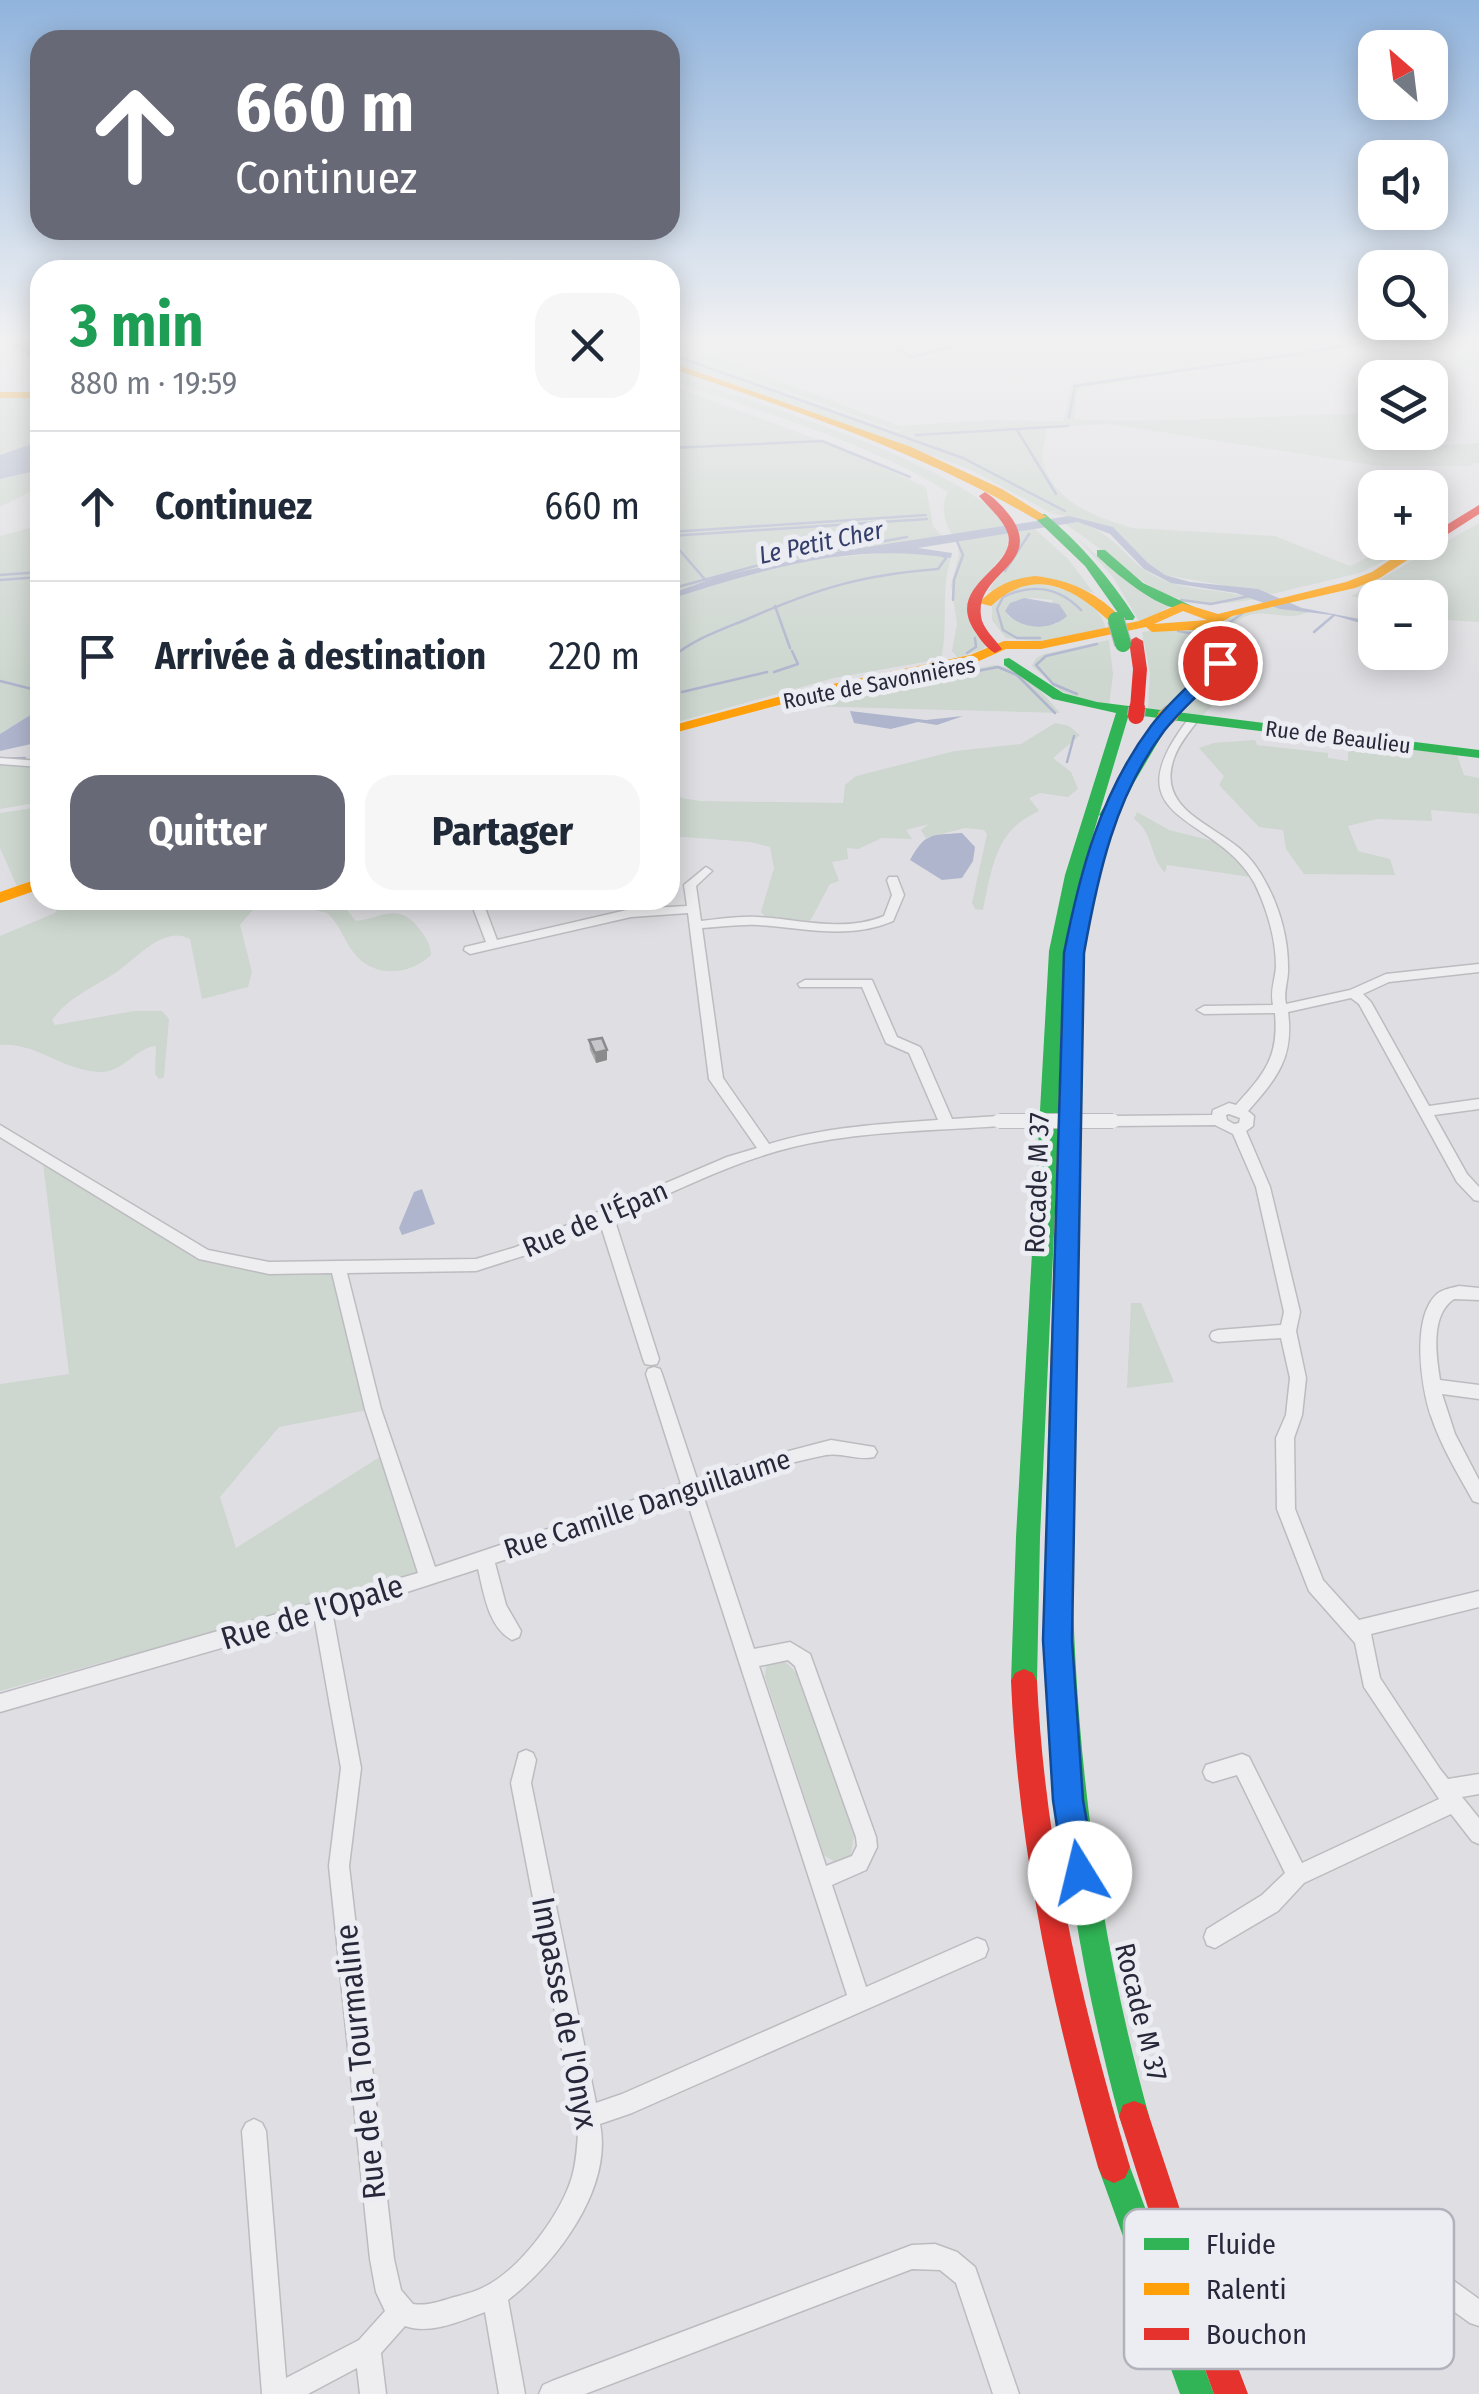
<!DOCTYPE html>
<html lang="fr">
<head>
<meta charset="utf-8">
<style>
	body { margin:0; font-family:"Fira Sans Condensed",sans-serif; background:#f6f6f7; color:#1f2937; height:100vh; display:flex; flex-direction:column; font-size:38px; white-space:nowrap }
	* { box-sizing:border-box; margin:0 }
	p { font-size:32px; color:#747a83 }
	.icon { flex:none; width:55px; height:55px; fill:none; stroke:currentColor; stroke-width:2; stroke-linecap:round; stroke-linejoin:round }
	.map { position:relative; flex:1; overflow:hidden }
	.drawer { position:absolute; left:30px; top:260px; width:650px; height:650px; display:flex; flex-direction:column; background:#fff; border-radius:30px; box-shadow:0 5px 25px #0003 }
	.drawer>* { flex:none }
	.guide { position:absolute; left:30px; top:30px; width:650px; height:210px; border-radius:30px; box-shadow:0 5px 25px #0003; background:#676976; color:#fff; overflow:hidden }
	.needle { width:65px; rotate:332deg }
	.buttons { position:absolute; left:1358px; top:30px; display:grid; gap:20px }
	.buttons a { display:grid; place-items:center; width:90px; height:90px; border-radius:20px; background:#fff; box-shadow:0 5px 25px #0003; font-size:50px }
	.pin { position:absolute; display:grid; place-items:center; width:85px; height:85px; color:#fff; margin:-42px; border:5px solid #fff; border-radius:50%; box-shadow:0 2px 10px #0007 }
	.me { position:absolute; width:110px; margin:-55px; rotate:351deg; stroke-linejoin:round; filter:drop-shadow(0 0 8px #0008) }
	.turn { display:flex; align-items:center; gap:35px; height:210px; padding:0 40px; font-size:45px }
	.turn .icon { width:130px; height:130px; stroke-width:2.5 }
	.turn b { display:block; font-size:70px; line-height:85px }
	.round { display:grid; place-items:center; flex:none; width:105px; height:105px; border-radius:30px; background:#f6f6f7 }
	.headline { display:flex; align-items:center; justify-content:space-between; height:170px; padding:0 40px }
	h1 { font-size:60px; font-weight:700; line-height:75px; color:#1e9e55 }
	.action { display:flex; gap:20px; margin-top:auto; padding:20px 40px }
	.action a { flex:1; height:115px; border-radius:30px; background:#676976; color:#fff; font-size:40px; font-weight:700; line-height:115px; text-align:center }
	.action a+a { background:#f6f6f7; color:#1f2937 }
	ul { padding:0; list-style:none }
	li { display:flex; align-items:center; gap:30px; height:150px; padding:0 40px; border-top:2px solid #e0e1e3 }
	li div { flex:1 }
	li b { display:block; font-size:38px }
	li em { font-style:normal }
	.map>svg:first-child { display:block }
</style>
</head>
<body>
<div class="map">
<svg width="1479" height="2394" viewBox="0 0 1479 2394">
	<rect width="100%" height="100%" fill="#dfdfe3"/>
	<g fill="#cdd6cf" fill-rule="evenodd">
		<path d="M1327,342L1341,346L1367,342L1085,387L1078,391L1074,419C1172,424 1273,415 1373,413L1375,432L1393,433L1403,447L1479,443V463L1467,464L1479,466H1378L1110,424L1047,428C1046,438 1041,452 1043,461C1053,503 1097,517 1132,528L1275,536L1350,566L1398,543H1419L1360,573L1272,594L1165,575L1148,563L1113,527L1050,513L1059,510L1049,512L969,469L670,361V352L898,432L908,429L895,430L670,349V343L690,353L711,355L899,426L989,420L1064,421L1071,384L1335,346Z"/>
		<polygon points="1410,342 1479,342 1479,370"/>
		<path d="M670,373C739,398 976,468 1005,526L952,534C944,523 940,503 948,492C873,444 756,410 670,380Z"/>
		<path d="M670,385L822,441L926,487L933,526L942,536L795,561L905,551L951,558C940,591 949,625 941,659L834,678L670,724Z"/>
		<polygon points="0,397 40,398 40,441 0,455"/>
		<polygon points="40,470 40,487 0,507 0,479"/>
		<path d="M1079,522C1121,537 1123,559 1155,576C1185,592 1222,588 1255,599C1159,618 1137,571 1065,524Z"/>
		<polygon points="1479,523 1479,622 1430,619 1430,598 1375,598 1375,604 1351,596"/>
		<polygon points="40,525 40,709 0,734 0,536"/>
		<polygon points="1035,529 1068,559 1094,593 1042,579 989,591 1018,532"/>
		<polygon points="1008,533 1007,550 974,590 985,648 958,658 952,651 957,624 951,585 959,554 957,540"/>
		<polygon points="1077,538 1121,577 1173,605 1140,623 1113,577"/>
		<path d="M1034,584C1063,586 1098,597 1106,629L1042,642L1006,638L992,620V601L1012,587ZM1034,598L1052,600L1057,624L1030,626L1008,616L1017,600Z"/>
		<path d="M1271,606L1310,611C1282,627 1257,597 1229,629L1239,656L1230,673L1241,677L1202,716L1182,714L1229,661L1230,648L1220,628L1228,617Z"/>
		<polygon points="1174,627 1210,629 1217,660 1164,712 1148,710 1150,673 1142,632"/>
		<polygon points="1109,640 1113,674 1109,706 1062,692 1032,666 1036,658 1044,654"/>
		<path d="M994,665C1023,668 1042,692 1060,713L801,706Z"/>
		<path d="M1055,723L1069,726L1080,735L1053,758L1071,772L1078,789L1068,797L1040,793L1029,798L1039,811C995,830 992,868 983,910L975,909L972,903L987,834L984,830L965,828L926,838L921,830L929,824L906,830L912,839L882,838L858,849L847,848L848,859L832,862L839,881L830,884L809,923L766,918L761,912L774,868L770,847L750,842L670,836V789L682,798L700,801L843,803L845,785L856,776L955,751L1021,744Z"/>
		<polygon points="1255,740 1257,745 1328,753 1328,758 1348,761 1348,742 1457,755 1464,775 1479,778 1479,814 1431,810 1432,821 1377,819 1348,826 1358,851 1390,859 1395,875 1304,874 1286,849 1283,830 1259,827 1219,785 1224,776 1199,748 1214,743"/>
		<polygon points="0,763 40,766 40,802 0,809"/>
		<polygon points="40,807 40,877 17,886 0,848 0,813"/>
		<path d="M1137,812L1169,830L1229,845L1258,878L1167,865L1165,873C1149,856 1154,833 1134,819Z"/>
		<path d="M261,900L240,925L252,972L248,987L202,999L190,939C164,924 135,960 115,973C91,989 70,996 52,1020L55,1025L134,1011H162L169,1019L164,1077L159,1079L155,1074L156,1046C134,1048 125,1072 100,1072C63,1071 36,1042 0,1045V936L55,913L62,901Z"/>
		<path d="M273,900H351L345,908L356,921C380,919 397,902 417,926C425,936 430,942 431,955C409,976 373,978 354,953C344,941 340,924 327,913Z"/>
		<polygon points="42,1155 157,1226 234,1264 338,1266 373,1409 279,1427 220,1497 236,1548 386,1453 429,1577 115,1670 114,1659 0,1691 0,1384 69,1374"/>
		<polygon points="1131,1303 1141,1303 1174,1382 1127,1388"/>
		<polygon points="782,1659 798,1674 854,1836 850,1859 835,1862 824,1855 765,1677 766,1665"/>
	</g>
	<g fill="#afb5cd">
		<polygon points="40,441 40,470 0,479 0,455"/>
		<path d="M1069,516L1113,527L1148,563L1165,575L1190,582L1258,589L1302,608L1375,622V627L1332,615L1280,609L1236,593L1171,583L1144,569L1110,534L1078,522L918,548L952,553L951,558C850,542 765,569 670,599V594L720,576L835,552Z"/>
		<path d="M1024,598L1059,604L1067,616C1050,632 1019,630 1005,611L1010,603Z"/>
		<polygon points="40,709 40,742 0,751 0,734"/>
		<polygon points="850,711 926,720 963,716 937,725 918,722 891,729 854,723"/>
		<path d="M962,833L975,847L973,861L962,878L942,880L910,860C925,833 930,835 962,833Z"/>
		<polygon points="422,1189 435,1224 402,1235 399,1228 414,1192"/>
	</g>
	<g fill="none" stroke-linecap="round" stroke-linejoin="round">
		<g stroke="#afb5cd" stroke-width="2.5">
			<polyline points="884,342 912,357 970,342"/>
			<polyline points="1311,352 1364,342"/>
			<polyline points="670,354 963,458 1065,511"/>
			<polyline points="1069,417 1075,386 1304,353"/>
			<polyline points="1017,430 1056,494"/>
			<polyline points="916,435 1068,426"/>
			<polyline points="822,441 910,477"/>
			<polyline points="670,448 822,441"/>
			<polyline points="670,532 926,515"/>
			<polyline points="670,536 927,519"/>
			<polyline points="670,539 708,583"/>
			<polyline points="1005,571 1029,534"/>
			<polyline points="0,575 40,572"/>
			<polyline points="0,580 40,577"/>
			<polyline points="670,589 774,561 907,537"/>
			<polyline points="953,600 954,580 963,555 956,539"/>
			<polyline points="1181,600 1211,604 1250,596"/>
			<polyline points="775,606 790,648"/>
			<polyline points="1223,627 1243,613"/>
			<polyline points="1178,631 1205,636 1212,646"/>
			<polyline points="1314,632 1334,615"/>
			<path d="M1040,638H1017L1003,630L997,609L1003,597C1032,583 1059,587 1081,610"/>
			<polyline points="967,653 976,647 975,638"/>
			<path d="M670,659C692,640 718,631 745,620C816,589 860,575 938,569L946,558L941,555"/>
			<polyline points="774,672 798,664 792,651"/>
			<polyline points="0,681 40,691"/>
			<polyline points="1214,683 1230,661 1226,636"/>
			<polyline points="682,692 767,672"/>
			<polyline points="858,694 998,667 1017,675 1055,713"/>
			<polyline points="1077,694 1053,684 1036,665 1046,656 1097,644"/>
			<polyline points="0,759 25,758"/>
			<polyline points="1067,762 1074,736"/>
		</g>
		<g stroke="#bcbcc0" stroke-width="3">
			<g id="street">
				<path d="M1194,716L1199,719C1190,731 1179,743 1174,758C1156,808 1210,823 1239,848C1251,858 1260,871 1267,885C1280,909 1288,939 1288,966C1289,980 1283,991 1286,1004L1350,990L1386,974L1479,964V972L1389,982L1363,994L1371,1002L1429,1106L1479,1099V1109L1434,1115L1467,1174L1479,1187V1201L1474,1200L1457,1182L1359,1004L1351,998L1288,1012C1294,1058 1277,1078 1248,1111L1254,1116L1253,1126L1246,1131L1270,1187L1300,1312L1296,1331L1306,1378L1302,1415L1294,1438L1295,1509L1323,1580L1359,1620L1479,1591V1607L1371,1634L1380,1678L1440,1769L1448,1779L1479,1774V1794L1462,1797L1479,1818V1844L1472,1841L1451,1814L1304,1883L1278,1911L1215,1948L1207,1945L1204,1937L1207,1929L1262,1895L1285,1873L1237,1775L1213,1782L1206,1779L1203,1772L1206,1765L1242,1754L1249,1757L1302,1863L1439,1799L1364,1687L1355,1643L1309,1591L1277,1509L1276,1438L1286,1415L1290,1378L1281,1338L1218,1342L1212,1340L1210,1336L1212,1332L1218,1330L1281,1325L1284,1312L1256,1187L1233,1134L1215,1125L1113,1126L1106,1121L1113,1116L1212,1115L1213,1110L1229,1103L1236,1105C1264,1074 1279,1058 1275,1013L1204,1014L1197,1010L1204,1006L1273,1005C1270,991 1275,980 1276,967C1276,939 1267,909 1255,884C1217,812 1106,824 1190,717ZM1229,1114L1240,1118L1239,1123L1234,1124L1227,1120L1226,1115Z"/>
				<polygon points="0,758 40,761 40,767 0,764"/>
				<path d="M706,867L712,871L696,886L701,921C720,919 738,916 757,917C799,919 843,933 884,916L892,895L887,880L889,877H897L904,895L893,921C849,940 804,928 758,925C740,924 721,927 702,928L723,1078L769,1144C824,1127 881,1124 938,1120L909,1053L886,1043L862,987H800L798,984L805,980H872L897,1037L920,1047L922,1050L952,1119L999,1116L1006,1121L999,1126C931,1131 859,1131 793,1147C731,1162 672,1193 614,1218L659,1359L657,1364L651,1365L645,1364L643,1359L600,1223L526,1255L476,1271L347,1273L381,1409L435,1567L681,1484L646,1374L648,1369L654,1367L660,1369L662,1374L697,1479L751,1461L831,1440L874,1447L877,1452L874,1457C858,1461 842,1452 826,1455C784,1463 742,1478 702,1492L754,1649L790,1642L810,1654L876,1837L877,1847L866,1870L832,1885L866,1987L977,1938L985,1941L988,1949L985,1957L632,2113L600,2124C613,2189 556,2263 508,2300L525,2394H499L485,2312C461,2321 430,2335 405,2326L381,2353L386,2394H360L357,2368L308,2394H262L242,2131L246,2123L254,2119L262,2123L266,2131L286,2378L359,2340L385,2311L376,2292L370,2259L329,1866L341,1768L315,1621L0,1712V1694L418,1573L365,1409L332,1273L269,1274L199,1259L0,1137V1125L208,1250L269,1262L476,1259L516,1247L727,1157L757,1148L709,1079L688,913L631,917L470,954L464,950L465,947L486,942L470,900H482L497,940L631,909L687,906L684,885ZM686,1498L847,1995L622,2094L596,2103L531,1783L536,1760L533,1753L526,1750L519,1753L511,1783L578,2133C577,2149 576,2165 571,2180C559,2217 518,2272 482,2288C472,2293 461,2295 451,2298C438,2302 427,2306 413,2304L401,2290L394,2259L349,1866L361,1768L333,1616L478,1569C484,1593 488,1627 512,1640L519,1637L521,1631L506,1605L495,1563ZM788,1660L795,1666L856,1837L857,1846L852,1856L826,1866L759,1666Z"/>
				<path d="M1459,1286L1479,1288V1300L1454,1299C1430,1315 1436,1355 1440,1380L1479,1385V1399L1442,1394L1455,1434L1479,1480V1503L1473,1501C1458,1474 1441,1446 1431,1416C1421,1387 1411,1317 1437,1294C1443,1289 1452,1288 1459,1286Z"/>
				<polygon points="1395,2242 1404,2245 1479,2299 1479,2326 1470,2323 1392,2267 1277,2329 1268,2332 1259,2329 1256,2320 1259,2311 1377,2246"/>
				<polygon points="935,2244 957,2252 975,2267 1019,2394 993,2394 956,2283 940,2270 912,2269 585,2394 539,2394 543,2385 552,2381 912,2245"/>
			</g>
		</g>
		<use href="#street" fill="#eeeef0" fill-rule="evenodd"/>
		<g fill="#30b455" fill-rule="evenodd">
			<path d="M1037,514H1045C1081,544 1110,578 1135,617L1133,620H1123L1085,566L1037,520Z"/>
			<path d="M1097,550H1105L1143,583L1194,607C1170,621 1114,572 1097,556Z"/>
			<polygon points="1009,658 1063,693 1097,702 1479,750 1479,758 1171,720 1115,815 1107,820 1099,815 1158,718 1129,714 1081,875 1067,951 1040,1537 1037,1681 1033,1689 1024,1693 1015,1689 1011,1681 1016,1537 1049,951 1065,875 1116,713 1053,699 1004,665 1004,659"/>
			<path d="M1059,1458L1067,1461L1071,1468C1070,1697 1088,1895 1149,2116L1145,2127L1134,2131L1123,2127L1119,2116C1059,1894 1044,1696 1047,1468L1051,1461Z"/>
			<polygon points="1114,2151 1125,2156 1130,2167 1214,2394 1180,2394 1098,2167 1103,2156"/>
		</g>
		<g fill="#ff9f0a" fill-rule="evenodd">
			<path d="M670,362L911,447L1002,489L1047,517L1037,520C921,452 796,411 670,368Z"/>
			<rect x="0" y="392" width="40" height="6"/>
			<path d="M1430,539V545L1380,578L1355,588L1232,616L1220,623L1231,645L1230,659L1177,715L1165,712L1216,658L1217,645L1210,629L1152,632L1146,627L1041,649H1006L979,661L802,699L670,734V726L800,691L970,655L1004,641H1041L1139,621L1182,603L1218,614L1346,582L1372,572L1417,542H1430ZM1183,611L1207,620L1154,624Z"/>
			<path d="M1035,576C1070,580 1099,593 1123,620L1111,623C1074,587 1033,566 991,606L979,603C996,585 1011,579 1035,576Z"/>
			<polygon points="40,878 40,889 0,903 0,892"/>
			<polygon points="1070,1018 1079,1024 1071,1468 1067,1475 1059,1478 1051,1475 1047,1468 1061,1024"/>
		</g>
		<g fill="#e5322d" fill-rule="evenodd">
			<path d="M985,492C995,498 1006,510 1013,520C1041,566 975,573 981,616C982,628 995,639 1002,649L995,653C986,648 980,639 974,630C945,584 1017,569 1008,534C1003,519 989,508 979,496Z"/>
			<polygon points="1479,505 1479,514 1434,543 1426,543 1430,542 1430,535"/>
			<polygon points="1136,637 1143,641 1147,669 1144,708 1137,712 1130,708 1133,669 1129,641"/>
			<path d="M1024,1669L1033,1673L1037,1681C1045,1848 1082,2007 1130,2167L1125,2178L1114,2183L1103,2178L1098,2167C1052,2007 1018,1848 1011,1681L1015,1673Z"/>
			<polygon points="1134,2101 1145,2105 1149,2116 1193,2249 1248,2394 1214,2394 1161,2249 1119,2116 1123,2105"/>
		</g>
		<g stroke="#bcbcc0" stroke-width="16" stroke-linecap="butt">
			<polyline id="street-bridge" points="999,1121 1113,1121"/>
		</g>
		<g stroke="#b1b2b8" stroke-width="18" stroke-linecap="butt">
			<polyline id="fast-bridge" points="1116,620 1123,644"/>
		</g>
		<g stroke="#b1b2b8" stroke-width="18" stroke-linecap="butt">
			<polyline id="slow-bridge" points="1164,719 1172,712"/>
		</g>
		<g stroke="#b1b2b8" stroke-width="18" stroke-linecap="butt">
			<polyline id="jam-bridge" points="1136,716 1137,708"/>
		</g>
		<use href="#street-bridge" stroke="#eeeef0" stroke-width="14"/>
		<use href="#fast-bridge" stroke="#30b455" stroke-width="16"/>
		<use href="#slow-bridge" stroke="#ff9f0a" stroke-width="16"/>
		<use href="#jam-bridge" stroke="#e5322d" stroke-width="16"/>
	</g>
	<g fill="#aaaaaf">
		<polygon points="9,342 40,342 40,366"/>
		<polygon points="589,1040 607,1050 607,1060 596,1063 590,1050"/>
	</g>
	<polygon fill="#8b8b8e" points="607,1050 607,1060 596,1063 595,1053"/>
	<g fill="#c6c6cb" stroke="#8b8b8e" stroke-width="2.5">
		<polygon points="24,342 40,342 40,351 37,352"/>
		<polygon points="602,1038 607,1050 595,1053 589,1040"/>
	</g>
	<linearGradient id="sky" x2="0" y2="1"><stop stop-color="#91b4dd"/><stop offset="0.5" stop-color="#f1f1f2"/><stop offset="1" stop-color="#f1f1f2" stop-opacity="0"/></linearGradient>
	<rect width="1479" height="678" fill="url(#sky)"/>
	<path fill="#1a73e8" stroke="#114b97" stroke-width="2.5" d="M1215,660L1228,663C1209,687 1183,706 1164,731C1115,796 1098,874 1084,953L1072,1640L1083,1800L1096,1873L1091,1884L1080,1889L1069,1884L1064,1873L1053,1800L1043,1640L1064,953C1080,872 1100,794 1151,726C1169,702 1194,681 1215,660Z"/>
	<g text-anchor="middle" dominant-baseline="central" stroke-width="10" stroke-linejoin="round" paint-order="stroke">
		<g font-size="22" fill="#27293b" stroke="#ecedf3">
			<text transform="translate(879 683) rotate(-11)">Route de Savonnières</text>
			<text transform="translate(1338 737) rotate(7)">Rue de Beaulieu</text>
		</g>
		<g font-size="25" font-style="italic" fill="#353f6b" stroke="#ecedf3">
			<text transform="translate(821 543) rotate(-12)">Le Petit Cher</text>
		</g>
		<g font-size="28" fill="#27293b" stroke="#ecedf3">
			<text transform="translate(1037 1183) rotate(-88)">Rocade M 37</text>
			<text transform="translate(595 1219) rotate(-23)">Rue de l'Épan</text>
			<text transform="translate(647 1504) rotate(-18)">Rue Camille Danguillaume</text>
			<text transform="translate(1141 2012) rotate(76)">Rocade M 37</text>
		</g>
		<g font-size="32" fill="#27293b" stroke="#ecedf3">
			<text transform="translate(312 1612) rotate(-17)">Rue de l'Opale</text>
			<text transform="translate(565 2013) rotate(79)">Impasse de l'Onyx</text>
			<text transform="translate(360 2062) rotate(-96)">Rue de la Tourmaline</text>
		</g>
	</g>
	<rect x="1124" y="2209" width="330" height="160" rx="15" fill="#ecedf3" stroke="#b1b2bc" stroke-width="2.5"/>
	<rect x="1144" y="2238" width="45" height="12" fill="#30b455"/>
	<rect x="1144" y="2283" width="45" height="12" fill="#ff9f0a"/>
	<rect x="1144" y="2328" width="45" height="12" fill="#e5322d"/>
	<g font-size="28" fill="#27293b">
		<text x="1206" y="2254">Fluide</text>
		<text x="1206" y="2299">Ralenti</text>
		<text x="1206" y="2344">Bouchon</text>
	</g>
</svg>
<div class="buttons">
<a><svg class="needle" viewBox="-14 -14 28 28"><path d="M0-13l5 13h-10z" fill="#e53935"/><path d="M0 13l5-13h-10z" fill="#747a83"/></svg></a>
<a><svg class="icon" aria-label="sound" viewBox="0 0 24 24"><path d="M4 9h4l5-4v14l-5-4H4zM17 9q2 3 0 6"/></svg></a>
<a><svg class="icon" aria-label="search" viewBox="0 0 24 24"><circle cx="10" cy="10" r="6"/><path d="M15 15l6 6"/></svg></a>
<a><svg class="icon" aria-label="layers" viewBox="0 0 24 24"><path d="M12 4l9 5-9 5-9-5zM3 14l9 5 9-5"/></svg></a>
<a>+</a>
<a>−</a>
</div>
<div class="pin" style="left:1220px;top:663px;background:#d93025"><svg class="icon" aria-label="arrive" viewBox="0 0 24 24"><path d="M6 21V4h12l-3 4 3 4H6"/></svg></div>
<svg class="me" style="left:1080px;top:1873px" viewBox="-20 -20 40 40"><circle r="19" fill="#fff"/><path d="M0-13L10 11 0 6-10 11z" fill="#1a73e8"/></svg>
<div class="guide">
<div class="turn"><svg class="icon" aria-label="ahead" viewBox="0 0 24 24"><path d="M12 20V5M6 11l6-6 6 6"/></svg><div><b>660 m</b>Continuez</div></div>
</div>
<section class="drawer">
<div class="headline"><div><h1>3 min</h1><p>880 m · 19:59</p></div><a class="round"><svg class="icon" aria-label="close" viewBox="0 0 24 24"><path d="M6 6l12 12M18 6L6 18"/></svg></a></div>
<ul>
<li><svg class="icon" aria-label="ahead" viewBox="0 0 24 24"><path d="M12 20V5M6 11l6-6 6 6"/></svg><div><b>Continuez</b></div><em>660 m</em></li>
<li><svg class="icon" aria-label="arrive" viewBox="0 0 24 24"><path d="M6 21V4h12l-3 4 3 4H6"/></svg><div><b>Arrivée à destination</b></div><em>220 m</em></li>
</ul>
<div class="action"><a>Quitter</a><a>Partager</a></div>
</section>
</div>
</body>
</html>
